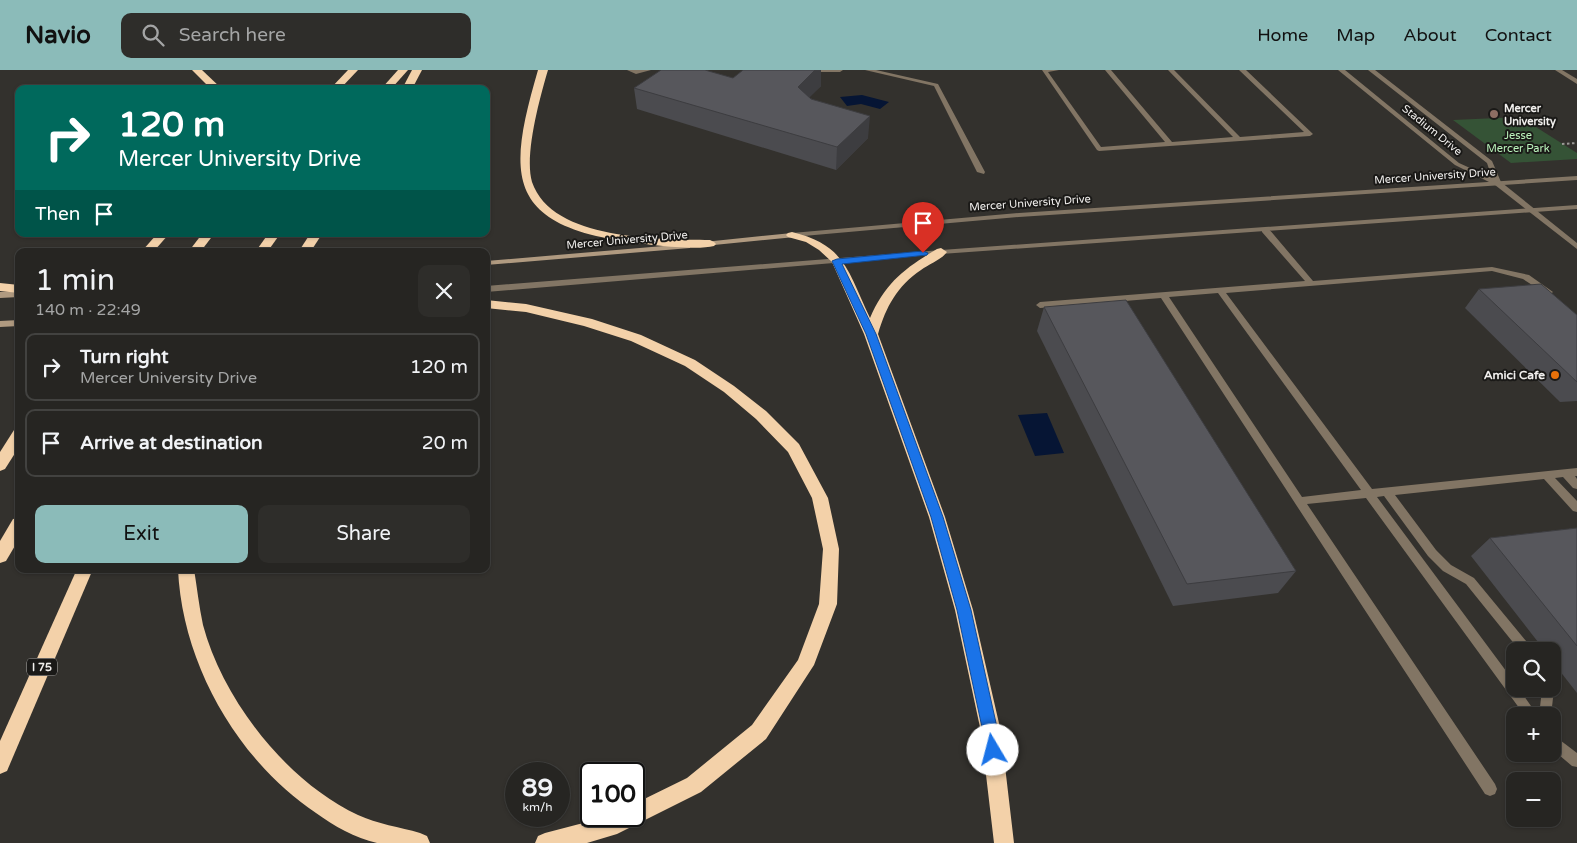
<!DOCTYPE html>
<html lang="en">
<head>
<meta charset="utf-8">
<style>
	body { margin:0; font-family:"Varela Round",sans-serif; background:#2e2d2a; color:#f1f3f6; height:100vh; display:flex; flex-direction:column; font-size:19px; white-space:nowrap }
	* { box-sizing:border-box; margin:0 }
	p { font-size:16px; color:#a4a5a5 }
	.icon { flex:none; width:28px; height:28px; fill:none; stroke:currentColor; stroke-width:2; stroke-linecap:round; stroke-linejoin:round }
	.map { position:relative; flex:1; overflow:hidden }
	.panel { position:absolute; left:15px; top:178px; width:475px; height:325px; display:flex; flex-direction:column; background:#262522; border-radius:10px; box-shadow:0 1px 4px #0004,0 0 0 1px #424240 }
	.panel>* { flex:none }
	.hud { position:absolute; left:15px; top:15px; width:475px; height:152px; border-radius:10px; box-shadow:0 1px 4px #0004,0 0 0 1px #424240; background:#00695c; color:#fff; overflow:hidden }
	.controls { position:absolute; left:1506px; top:572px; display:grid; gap:10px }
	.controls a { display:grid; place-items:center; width:55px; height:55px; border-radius:10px; background:#262522; box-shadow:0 1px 4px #0004,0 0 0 1px #424240; font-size:25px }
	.speed { position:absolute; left:505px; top:692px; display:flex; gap:10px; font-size:25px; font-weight:700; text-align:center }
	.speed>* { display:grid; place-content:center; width:65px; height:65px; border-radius:50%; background:#262522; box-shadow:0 1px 4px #0004,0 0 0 1px #424240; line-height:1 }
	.speed small { font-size:12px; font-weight:400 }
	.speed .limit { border:2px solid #111; border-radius:8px; background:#fff; color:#111 }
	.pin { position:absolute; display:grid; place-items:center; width:42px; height:42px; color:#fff; margin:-51px -21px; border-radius:50% 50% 50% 0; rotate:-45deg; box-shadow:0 0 5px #0007 }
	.pin .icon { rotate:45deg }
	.me { position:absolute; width:55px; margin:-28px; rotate:352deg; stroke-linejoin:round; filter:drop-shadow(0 0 4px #0008) }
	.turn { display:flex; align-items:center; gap:18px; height:105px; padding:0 20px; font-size:22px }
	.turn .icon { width:65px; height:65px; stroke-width:2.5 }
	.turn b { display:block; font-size:35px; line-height:42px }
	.then { display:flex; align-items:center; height:48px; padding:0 20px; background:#0003; gap:10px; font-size:19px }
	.round { display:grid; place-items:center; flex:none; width:52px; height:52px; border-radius:10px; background:#2e2d2a }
	.summary { display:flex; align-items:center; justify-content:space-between; height:85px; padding:0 20px }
	h1 { font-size:30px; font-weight:600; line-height:38px }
	.primary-button { display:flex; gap:10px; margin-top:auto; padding:10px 20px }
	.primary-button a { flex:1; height:58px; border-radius:10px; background:#8bbbb9; color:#111; font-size:20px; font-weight:600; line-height:58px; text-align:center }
	.primary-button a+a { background:#2e2d2a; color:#f1f3f6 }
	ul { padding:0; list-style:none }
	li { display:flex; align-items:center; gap:15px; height:68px; margin:0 10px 8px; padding:0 10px; border:2px solid #424240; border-radius:10px }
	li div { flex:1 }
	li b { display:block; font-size:19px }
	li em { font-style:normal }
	header { display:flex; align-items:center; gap:30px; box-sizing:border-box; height:70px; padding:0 25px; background:#8bbbb9; color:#111 }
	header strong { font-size:24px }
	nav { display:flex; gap:28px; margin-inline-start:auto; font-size:18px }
	.search { width:350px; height:45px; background:#2e2d2a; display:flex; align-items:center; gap:12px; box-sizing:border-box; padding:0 18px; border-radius:10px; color:#a4a5a5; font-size:19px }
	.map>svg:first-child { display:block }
</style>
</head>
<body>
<header>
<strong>Navio</strong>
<div class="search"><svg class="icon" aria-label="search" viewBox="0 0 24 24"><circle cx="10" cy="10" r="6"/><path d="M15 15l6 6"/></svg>Search here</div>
<nav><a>Home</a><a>Map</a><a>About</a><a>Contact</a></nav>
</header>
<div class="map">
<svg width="1577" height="773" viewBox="0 0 1577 773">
	<rect width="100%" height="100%" fill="#33312d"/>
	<polygon fill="#355336" points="1520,47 1577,83 1577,89 1511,93 1453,50"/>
	<g fill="#061534">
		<polygon points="862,25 889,32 880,39 861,34 847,36 840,27"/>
		<polygon points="1047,343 1064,383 1035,386 1018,345"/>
	</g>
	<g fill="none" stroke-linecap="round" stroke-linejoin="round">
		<polyline stroke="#9b9996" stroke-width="2" stroke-dasharray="2.5 2.5" stroke-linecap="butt" points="1562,74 1577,73"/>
		<g fill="#827564" fill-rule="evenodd">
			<polygon points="627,0 651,0 636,4"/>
			<polygon points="811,0 843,0 840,2 814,2"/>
			<polygon points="865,0 876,0 938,14 985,102 984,104 977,102 934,16"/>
			<polygon points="1042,0 1059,0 1048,2 1101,77 1165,72 1105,0 1111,0 1172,72 1233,67 1168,0 1174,0 1240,67 1304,62 1239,0 1246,0 1313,64 1310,66 1099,81 1097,80"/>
			<polygon points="1555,0 1562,0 1577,9 1577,14"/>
			<path d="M1262,158H1268L1313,211L1492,197L1529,205L1553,222L1549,225L1546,224L1523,209L1492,201L1226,223L1372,419L1577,398V406H1575L1577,409V419L1573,418L1563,407L1555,408L1577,431V442L1573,441L1544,409L1395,425L1436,480L1451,495L1474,508L1531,577L1533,581H1520L1466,514L1443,501L1428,486L1384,426L1377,427L1515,613V619H1519L1538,646H1525L1366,428L1307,434L1495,714L1497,719L1495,724L1490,726L1485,724L1161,228L1040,238L1036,235L1040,232L1305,211L1262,162ZM1218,223L1361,420L1302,427L1169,227Z"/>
			<polygon points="1552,615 1554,619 1551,646 1539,646 1542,619 1552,619"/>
			<polygon points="1552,664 1577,683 1577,697 1572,696 1552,679"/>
		</g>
		<polygon fill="#827564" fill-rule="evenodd" points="1338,0 1345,0 1459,93 1492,108 1487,93 1368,0 1375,0 1492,91 1501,112 1577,173 1577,179 1495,115 1455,95"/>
		<g fill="#827564" fill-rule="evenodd">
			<polygon points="1577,106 1577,110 1019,147 792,167 788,165 792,163 1019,143"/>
			<polygon points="1577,135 1577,139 941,184 486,222 486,216 941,180"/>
		</g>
		<g fill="#b09a80" fill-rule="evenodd">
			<polygon points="792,163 795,163 795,167 704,176 700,174 704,172"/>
			<polygon points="687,174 690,174 690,178 486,195 486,191"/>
			<polygon points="19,221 19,227 0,228 0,222"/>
			<polygon points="19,250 19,256 0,257 0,251"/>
		</g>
		<g fill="#f3d1a9" fill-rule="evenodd">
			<polygon points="192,0 202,0 222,19 211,19"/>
			<polygon points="348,0 358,0 340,19 330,19"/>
			<polygon points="398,0 408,0 391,19 381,19"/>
			<polygon points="412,0 422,0 412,19 402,19"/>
			<path d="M538,0H548C540,27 524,85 532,112C552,171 660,169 710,170L714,172L716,174L714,176C695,181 643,174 623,171C503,153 509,100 538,0Z"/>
			<path d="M792,162C846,175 848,202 870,248C885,213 905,198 937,179L941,178L947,182C941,190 929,194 921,200C897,216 886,237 878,264L945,447L973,540L1001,662L1014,773H994L981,662L955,540L929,447L864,264L832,192L819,180L806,172L788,167L786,165L788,163Z"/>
			<polygon points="157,164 169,164 154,181 142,181"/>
			<polygon points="202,164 214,164 201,181 189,181"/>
			<polygon points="268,164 280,164 268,181 256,181"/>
			<polygon points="310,164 322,164 311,181 299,181"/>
			<polygon points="0,213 19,215 19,223 0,221"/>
			<polygon points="486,230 526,234 592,249 641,265 695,290 734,316 766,341 799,374 828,428 839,479 837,534 814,595 766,669 701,722 617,764 587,773 535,773 538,766 545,763 610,746 634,746 634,734 687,708 752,655 798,590 819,534 823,479 812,428 788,382 756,349 724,322 685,296 631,271 584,256 526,242 486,238"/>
			<polygon points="19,359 19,377 5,399 0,401 0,382 14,360"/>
			<polygon points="19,448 19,469 6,491 0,493 0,471 13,449"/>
			<polygon points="77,499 93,499 7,701 0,704 0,671"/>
			<path d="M178,499H194C197,518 199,536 203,555C223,630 287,712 358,745C377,754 400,757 420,763L427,766L430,773C414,773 394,773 377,773C355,768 334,756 316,743C237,690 182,593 178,499Z"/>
		</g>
	</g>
	<g fill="#4b4b4f">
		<polygon points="733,8 821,16 809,27 868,68 836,100 637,39 634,18"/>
		<polygon points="1479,219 1577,245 1577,331 1560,332 1465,238"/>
		<polygon points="1044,237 1296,501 1278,523 1173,536 1037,261"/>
		<polygon points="1577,458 1577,623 1552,591 1552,581 1545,581 1471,486 1490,468"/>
	</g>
	<g fill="#3d3d40">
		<polygon points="815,0 821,0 821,16 798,39 798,17"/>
		<polygon points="870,46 868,68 836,100 837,77"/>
	</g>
	<g fill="#57575c" stroke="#3d3d40">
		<polygon points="661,0 705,0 733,8 743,0 815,0 798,17 811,29 870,46 837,77 634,18"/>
		<polygon points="1541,214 1577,245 1577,312 1479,219"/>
		<polygon points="1126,230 1296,501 1187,514 1044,237"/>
		<polygon points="1577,458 1577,576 1490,468"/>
	</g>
	<polygon fill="#1a73e8" stroke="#114b97" points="923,181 928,183 927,185 842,194 876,264 943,447 971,540 998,662 1000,680 998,685 993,687 988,685 983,662 957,540 931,447 866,264 832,191 837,189"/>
	<circle fill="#8d6e63" stroke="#1a1917" stroke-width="2" cx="1494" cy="44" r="5"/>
	<circle fill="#e8710a" stroke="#1a1917" stroke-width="2" cx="1555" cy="305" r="5"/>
	<g text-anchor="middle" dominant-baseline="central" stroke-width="4" stroke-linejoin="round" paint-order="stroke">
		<g font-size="11" font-weight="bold" fill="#f1efed" stroke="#1a1917" text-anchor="start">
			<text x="1504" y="38">Mercer<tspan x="1504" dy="13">University</tspan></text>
		</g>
		<g font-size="11" fill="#f1efed" stroke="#1a1917">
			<text transform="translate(1432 60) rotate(39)">Stadium Drive</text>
			<text transform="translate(1435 106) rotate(-4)">Mercer University Drive</text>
			<text transform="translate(1030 133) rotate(-4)">Mercer University Drive</text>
			<text transform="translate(627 170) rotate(-5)">Mercer University Drive</text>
		</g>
		<g font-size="11" fill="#baf3bb" stroke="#1a1917">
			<text x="1518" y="65">Jesse<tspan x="1518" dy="13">Mercer Park</tspan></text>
		</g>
		<rect fill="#1a1917" stroke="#b0afad" stroke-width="1" x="27" y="588.5" width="30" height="17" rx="4"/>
		<g font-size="11" font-weight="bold" fill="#f1efed">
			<text x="42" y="597">I 75</text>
		</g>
		<g font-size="12" font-weight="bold" fill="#f1efed" stroke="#1a1917" text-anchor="end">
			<text x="1545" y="305">Amici Cafe</text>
		</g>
	</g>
</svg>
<div class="controls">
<a><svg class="icon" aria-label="search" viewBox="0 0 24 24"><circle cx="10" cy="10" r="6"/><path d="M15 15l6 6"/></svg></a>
<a>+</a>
<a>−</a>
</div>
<div class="speed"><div>89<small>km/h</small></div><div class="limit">100</div></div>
<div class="pin" style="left:923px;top:183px;background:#d93025"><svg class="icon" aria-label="arrive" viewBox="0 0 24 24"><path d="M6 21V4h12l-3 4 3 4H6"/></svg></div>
<svg class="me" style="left:993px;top:680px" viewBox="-20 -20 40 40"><circle r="19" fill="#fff"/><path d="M0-13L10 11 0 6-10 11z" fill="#1a73e8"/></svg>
<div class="hud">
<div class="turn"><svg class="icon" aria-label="right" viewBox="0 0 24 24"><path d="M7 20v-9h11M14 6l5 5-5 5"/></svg><div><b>120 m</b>Mercer University Drive</div></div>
<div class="then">Then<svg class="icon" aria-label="arrive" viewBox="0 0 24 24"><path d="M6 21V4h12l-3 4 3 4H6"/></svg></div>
</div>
<section class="panel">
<div class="summary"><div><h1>1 min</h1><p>140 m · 22:49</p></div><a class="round"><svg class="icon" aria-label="close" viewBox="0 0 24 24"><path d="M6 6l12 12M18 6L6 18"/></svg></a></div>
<ul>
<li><svg class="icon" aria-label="right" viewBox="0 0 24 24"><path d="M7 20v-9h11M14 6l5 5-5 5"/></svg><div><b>Turn right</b><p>Mercer University Drive</p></div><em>120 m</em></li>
<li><svg class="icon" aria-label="arrive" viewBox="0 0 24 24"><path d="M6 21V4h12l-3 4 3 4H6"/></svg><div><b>Arrive at destination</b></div><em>20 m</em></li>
</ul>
<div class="primary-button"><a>Exit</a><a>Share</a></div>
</section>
</div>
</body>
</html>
